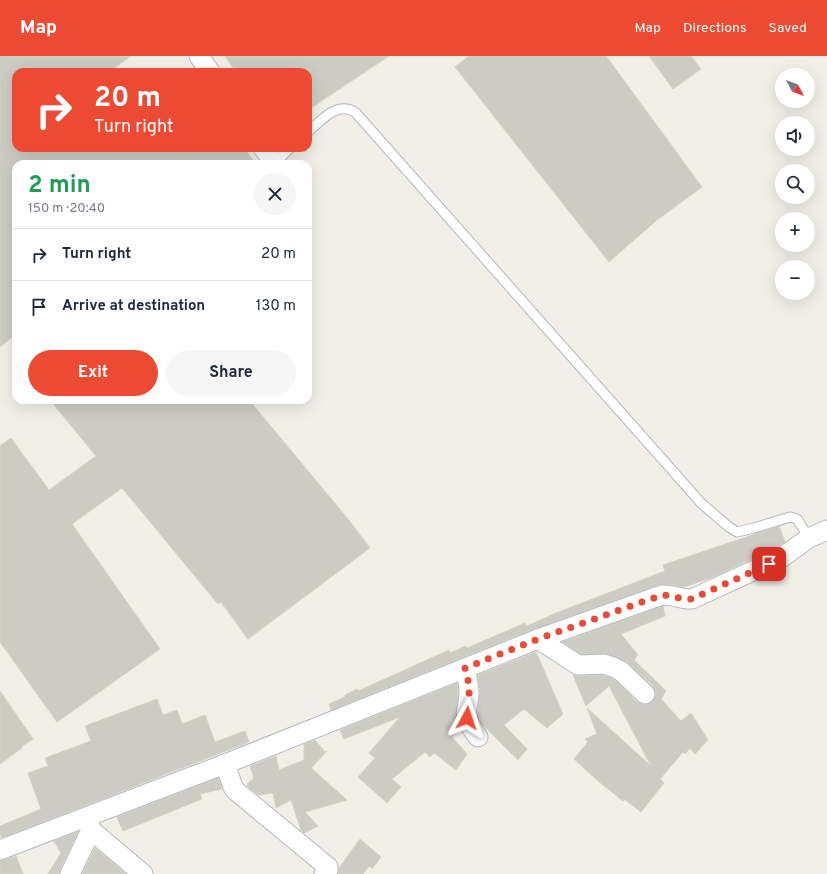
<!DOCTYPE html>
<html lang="en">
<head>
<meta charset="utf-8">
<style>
	body { margin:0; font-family:Overpass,sans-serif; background:#f6f6f7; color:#1f2937; height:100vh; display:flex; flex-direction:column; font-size:15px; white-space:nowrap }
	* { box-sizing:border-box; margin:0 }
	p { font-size:13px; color:#747a83 }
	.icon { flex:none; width:22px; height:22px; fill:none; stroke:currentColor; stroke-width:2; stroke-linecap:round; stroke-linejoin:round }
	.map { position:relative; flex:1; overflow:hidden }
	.sheet { position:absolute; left:12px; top:104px; width:300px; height:244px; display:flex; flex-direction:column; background:#fff; border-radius:12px; box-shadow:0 4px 16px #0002 }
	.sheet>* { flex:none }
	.guide { position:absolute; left:12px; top:12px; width:300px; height:84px; border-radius:12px; box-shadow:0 4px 16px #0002; background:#ec4a33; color:#fff; overflow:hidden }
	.needle { width:26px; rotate:131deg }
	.fabs { position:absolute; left:775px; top:12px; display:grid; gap:8px }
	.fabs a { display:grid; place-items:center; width:40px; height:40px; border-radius:50%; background:#fff; box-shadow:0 4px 16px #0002; font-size:20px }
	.pin { position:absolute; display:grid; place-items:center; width:34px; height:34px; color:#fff; margin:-17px; border-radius:8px; box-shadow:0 2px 6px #0006 }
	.me { position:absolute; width:44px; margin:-22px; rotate:5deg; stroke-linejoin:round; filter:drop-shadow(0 0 3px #0008) }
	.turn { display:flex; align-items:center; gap:14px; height:84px; padding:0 16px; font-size:18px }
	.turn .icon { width:52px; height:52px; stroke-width:2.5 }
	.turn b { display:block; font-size:28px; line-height:34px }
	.round { display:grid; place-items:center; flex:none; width:42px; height:42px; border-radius:21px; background:#f6f6f7 }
	.headline { display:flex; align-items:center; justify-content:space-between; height:68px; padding:0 16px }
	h1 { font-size:24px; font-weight:700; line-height:30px; color:#1e9e55 }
	.action { display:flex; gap:8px; margin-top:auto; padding:8px 16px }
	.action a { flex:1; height:46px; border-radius:24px; background:#ec4a33; color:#fff; font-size:16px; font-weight:700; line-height:46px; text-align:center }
	.action a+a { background:#f6f6f7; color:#1f2937 }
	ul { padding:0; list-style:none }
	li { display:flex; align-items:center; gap:12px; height:52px; padding:0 16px; border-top:1px solid #e0e1e3 }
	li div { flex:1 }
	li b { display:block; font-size:15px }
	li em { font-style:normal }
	header { display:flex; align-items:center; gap:24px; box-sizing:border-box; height:56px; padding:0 20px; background:#ec4a33; color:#fff }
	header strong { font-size:19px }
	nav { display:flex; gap:22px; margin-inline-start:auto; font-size:14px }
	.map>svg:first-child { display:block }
</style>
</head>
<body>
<header>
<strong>Map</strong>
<nav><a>Map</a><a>Directions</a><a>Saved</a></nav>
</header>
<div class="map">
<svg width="827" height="818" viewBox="0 0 827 818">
	<rect width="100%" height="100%" fill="#f1efe8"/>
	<g fill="#cccbc4" stroke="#d6d2c6">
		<polygon points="0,0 131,0 109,16 16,16 16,92 244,92 256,108 16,108 16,278 0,291"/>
		<polygon points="225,0 389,0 308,54 308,16 236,16"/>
		<polygon points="469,0 606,0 702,131 657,164 609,206 455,11"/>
		<polygon points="649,0 691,0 701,13 673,33"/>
		<polygon points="50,344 249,344 348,463 370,492 248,583 221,546 218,548 122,432 72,468 160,593 57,666 0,586 0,390 11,382 49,434 96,400"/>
		<polygon points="779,470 785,486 775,492 711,522 684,531 667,528 658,529 534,573 331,654 329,648 345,641 345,639 357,633 358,635 449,594 450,597 466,590 467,592 525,567 527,570 556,557 665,515 663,509"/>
		<polygon points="663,550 665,560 621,578 638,599 634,604 666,635 661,643 681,665 691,657 708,684 695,698 690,692 685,698 683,696 660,723 664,727 641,756 624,743 623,745 598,725 574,703 588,686 585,683 597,678 587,652 651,710 609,630 586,650 573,619 578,620 602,619 609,621 615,624 637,646 643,649 648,648 653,645 656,640 655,635 653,630 626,605 607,598 581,598 563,586"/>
		<polygon points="536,596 563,658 547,672 524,653 504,669 527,693 518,704 481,667 479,663 478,656 480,633 478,619"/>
		<polygon points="457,627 458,638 456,657 460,673 452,681 467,698 456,714 434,697 430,701 425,696 392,723 401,731 387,747 358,721 375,702 369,697 400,661 344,683 340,674"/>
		<polygon points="0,635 33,683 21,691 22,692 0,708"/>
		<polygon points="157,643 163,659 177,654 182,668 205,659 215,686 245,675 249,686 2,782 0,778 0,770 41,753 28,717 48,710 45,702 91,685 85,670"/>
		<polygon points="315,684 325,696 327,695 311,712 347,744 305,756 318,770 304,777 301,774 291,744 276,752 273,737 259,739 249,732 247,728 254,722 250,710 276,700 279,714 304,704 304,688"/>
		<polygon points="218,722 222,733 200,738 202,743 123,775 117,761"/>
		<polygon points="78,776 60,813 59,818 48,818 61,797 54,785"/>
		<polygon points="360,783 381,801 372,813 369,810 363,818 338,818 339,812"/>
		<polygon points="95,792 126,818 82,818"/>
		<polygon points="16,800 23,818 0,818 0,805"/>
	</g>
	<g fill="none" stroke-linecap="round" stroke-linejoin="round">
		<g stroke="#b5b8bc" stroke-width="11">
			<g id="lane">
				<path d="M308,76C322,64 336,45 355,56L702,448L729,471L737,476L754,472L790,461L797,463L809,482"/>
				<polyline points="275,107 290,92"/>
			</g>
		</g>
		<g stroke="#b5b8bc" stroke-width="21">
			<g id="street">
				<polyline points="199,0 210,16"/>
				<polyline points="263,92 275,107 273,108"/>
				<polyline points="538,583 578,609 604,608 613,611 621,615 645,638"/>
				<path d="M465,612C467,620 469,628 469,637C469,642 468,647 467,652C465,663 471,672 478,681"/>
				<polyline points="225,708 233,731 236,735 328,811 328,814 324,818"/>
				<polyline points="91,774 143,818"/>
				<path d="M0,794L225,708L538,583L662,539C672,538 682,544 692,543L781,502L809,482L827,474"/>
				<polyline points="70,818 91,774 88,763"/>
			</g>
		</g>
		<use href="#lane" stroke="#fff" stroke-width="9"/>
		<use href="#street" stroke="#fff" stroke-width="19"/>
	</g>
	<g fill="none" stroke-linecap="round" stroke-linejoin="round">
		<path stroke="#ec4a33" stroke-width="7" stroke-dasharray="0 12.6" d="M467,662C466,653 469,646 469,638C470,629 467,621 465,612L538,583L662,539C672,539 682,544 692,543L769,508"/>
	</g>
</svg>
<div class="fabs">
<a><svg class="needle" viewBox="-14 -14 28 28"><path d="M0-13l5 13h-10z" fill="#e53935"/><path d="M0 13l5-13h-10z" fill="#747a83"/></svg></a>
<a><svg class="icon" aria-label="sound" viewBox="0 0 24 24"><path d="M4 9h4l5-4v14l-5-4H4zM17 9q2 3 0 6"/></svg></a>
<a><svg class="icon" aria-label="search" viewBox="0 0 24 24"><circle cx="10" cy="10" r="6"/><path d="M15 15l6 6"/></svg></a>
<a>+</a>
<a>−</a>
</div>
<div class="pin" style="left:769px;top:508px;background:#d93025"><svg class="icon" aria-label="arrive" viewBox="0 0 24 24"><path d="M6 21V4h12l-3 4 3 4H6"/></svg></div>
<svg class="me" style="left:467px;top:662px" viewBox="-20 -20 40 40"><path d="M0-17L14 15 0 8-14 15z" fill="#ec4a33" stroke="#fff" stroke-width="4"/></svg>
<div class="guide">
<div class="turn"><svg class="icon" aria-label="right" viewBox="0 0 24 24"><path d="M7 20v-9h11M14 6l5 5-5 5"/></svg><div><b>20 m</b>Turn right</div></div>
</div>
<section class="sheet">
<div class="headline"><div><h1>2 min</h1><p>150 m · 20:40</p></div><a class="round"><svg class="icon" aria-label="close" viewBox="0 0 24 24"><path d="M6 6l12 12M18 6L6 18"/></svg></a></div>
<ul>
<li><svg class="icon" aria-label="right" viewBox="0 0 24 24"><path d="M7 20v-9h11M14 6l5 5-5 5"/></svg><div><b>Turn right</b></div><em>20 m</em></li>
<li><svg class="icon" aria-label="arrive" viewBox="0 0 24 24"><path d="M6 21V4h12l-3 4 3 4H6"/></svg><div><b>Arrive at destination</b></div><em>130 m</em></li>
</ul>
<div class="action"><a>Exit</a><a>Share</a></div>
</section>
</div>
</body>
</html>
